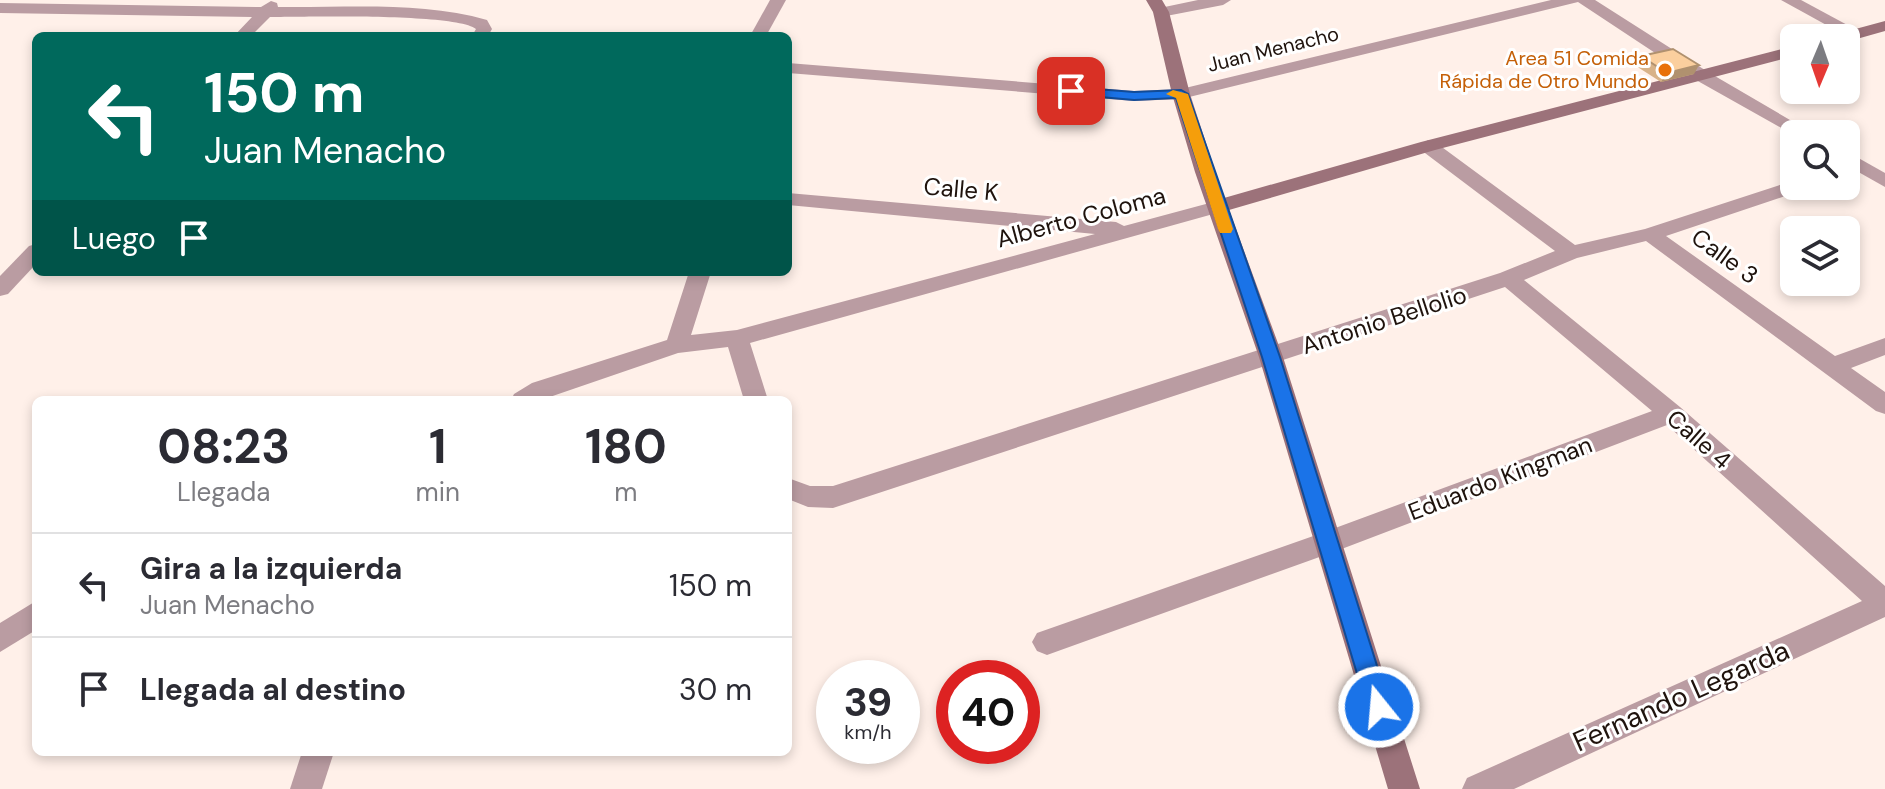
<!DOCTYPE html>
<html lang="es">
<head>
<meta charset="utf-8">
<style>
	body { margin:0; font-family:"DM Sans",sans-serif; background:#f7f7f7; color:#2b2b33; height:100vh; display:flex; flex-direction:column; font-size:30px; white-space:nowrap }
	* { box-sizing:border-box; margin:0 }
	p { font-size:26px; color:#7c7c81 }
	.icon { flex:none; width:44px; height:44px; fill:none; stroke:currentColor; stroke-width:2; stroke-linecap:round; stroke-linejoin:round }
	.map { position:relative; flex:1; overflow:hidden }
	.details { position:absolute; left:32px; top:396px; width:760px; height:360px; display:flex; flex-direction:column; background:#fff; border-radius:12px; box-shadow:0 4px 12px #0003 }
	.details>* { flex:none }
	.banner { position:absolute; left:32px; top:32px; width:760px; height:244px; border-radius:12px; box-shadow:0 4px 12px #0003; background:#00695c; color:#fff; overflow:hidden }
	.needle { width:52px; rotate:182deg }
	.buttons { position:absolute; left:1780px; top:24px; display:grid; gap:16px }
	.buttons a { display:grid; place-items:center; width:80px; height:80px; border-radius:12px; background:#fff; box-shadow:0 4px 12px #0003; font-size:40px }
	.speed { position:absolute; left:816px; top:660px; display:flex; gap:16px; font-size:40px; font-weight:700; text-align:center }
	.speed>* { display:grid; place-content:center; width:104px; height:104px; border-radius:50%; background:#fff; box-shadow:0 4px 12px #0003; line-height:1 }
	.speed small { font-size:20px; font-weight:400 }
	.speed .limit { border:12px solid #d22; background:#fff; color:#111 }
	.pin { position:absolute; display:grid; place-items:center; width:68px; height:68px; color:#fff; margin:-34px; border-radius:16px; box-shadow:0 4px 12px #0006 }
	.me { position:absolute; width:88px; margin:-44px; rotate:343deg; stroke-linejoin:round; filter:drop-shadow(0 0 6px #0008) }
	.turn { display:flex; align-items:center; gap:28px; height:168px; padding:0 40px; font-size:36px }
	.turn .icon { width:104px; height:104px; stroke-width:2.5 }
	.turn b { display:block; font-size:56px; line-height:68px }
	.then { display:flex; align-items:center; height:76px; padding:0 40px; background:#0003; gap:16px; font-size:30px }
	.eta { display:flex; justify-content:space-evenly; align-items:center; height:136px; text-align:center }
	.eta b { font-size:48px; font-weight:700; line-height:56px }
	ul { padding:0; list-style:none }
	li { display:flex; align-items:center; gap:24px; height:104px; padding:0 40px; border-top:2px solid #e1e1e2 }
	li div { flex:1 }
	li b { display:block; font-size:30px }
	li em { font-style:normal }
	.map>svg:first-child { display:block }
</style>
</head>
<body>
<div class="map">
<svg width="1885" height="789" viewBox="0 0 1885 789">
	<rect width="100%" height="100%" fill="#fff0e9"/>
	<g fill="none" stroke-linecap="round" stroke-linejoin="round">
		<g fill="#ba9ca2" fill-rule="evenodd">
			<polygon points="770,0 786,0 766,36 750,36"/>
			<polygon points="1198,0 1231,0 1223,5 1161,17 1153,12 1155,9"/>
			<polygon points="1551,0 1595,0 1708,72 1814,134 1794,135 1696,80 1578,2 1181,99 1134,101 788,73 788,63 1134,91 1181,89"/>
			<polygon points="1781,0 1801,0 1864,34 1856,39 1850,38"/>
			<path d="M271,1L277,3L278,7C346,8 421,1 487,20L492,29L488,36H472L476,29C456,13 304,17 270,17L251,36H234L252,17L0,13V3L261,7Z"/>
			<polygon points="1428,140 1435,142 1575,245 1645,229 1789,182 1794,181 1794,186 1806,186 1803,190 1666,236 1835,356 1885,338 1885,355 1851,368 1885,392 1885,414 1876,411 1646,241 1577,258 1524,280 1680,407 1885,586 1885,617 1514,789 1462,789 1467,778 1862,601 1667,425 1339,550 1047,655 1037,651 1032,642 1037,633 1319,534 1652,411 1505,287 833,508 808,507 788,499 788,478 810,486 833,486 1500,273 1555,251 1421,150 1419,146"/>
			<polygon points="1846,151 1885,173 1885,187 1846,165"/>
			<polygon points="788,193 1116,222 1124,226 1217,201 1227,207 1224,211 750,343 768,400 744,400 728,347 678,353 541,400 511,400 514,394 532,383 667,340 689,272 711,272 691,335 737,330 1095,234 788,205"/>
			<polygon points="36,244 36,264 8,294 0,296 0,276 29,246"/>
			<polygon points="36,601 36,630 0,652 0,623"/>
			<polygon points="302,752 334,752 322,789 290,789"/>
		</g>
		<g fill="#9c727a" fill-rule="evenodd">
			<polygon points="1146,0 1162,0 1169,12 1190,94 1224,198 1421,142 1794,46 1794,56 1435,150 1229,210 1283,357 1420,789 1388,789 1259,357 1195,172 1172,94 1153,12"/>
			<polygon points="1885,21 1885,31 1846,42 1846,38 1835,38 1837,34"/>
		</g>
	</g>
	<polygon fill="#d8b288" points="1641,56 1694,74 1661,82 1636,66"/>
	<polygon fill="#b0916f" points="1699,65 1694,74 1661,82 1667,73"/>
	<polygon fill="#fbcf9e" stroke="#b0916f" stroke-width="2" points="1673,49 1699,65 1667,73 1641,56"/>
	<polygon fill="#1a73e8" stroke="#114b97" stroke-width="2" points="1071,87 1134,92 1181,90 1188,94 1280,357 1390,707 1387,714 1379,718 1371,714 1367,707 1262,357 1176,98 1134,100 1066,94 1066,88"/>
	<polygon fill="#f59e0b" points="1173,90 1188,94 1233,229 1231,233 1220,233 1218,229 1176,98 1166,94"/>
	<circle fill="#e8710a" stroke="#fff" stroke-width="3" cx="1665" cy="70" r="8"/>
	<g text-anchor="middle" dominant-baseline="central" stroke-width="6" stroke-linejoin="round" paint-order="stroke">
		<g font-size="20" fill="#1f130d" stroke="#fff">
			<text transform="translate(1273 49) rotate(-14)">Juan Menacho</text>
		</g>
		<g font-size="20" fill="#c56008" stroke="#fff" text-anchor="end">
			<text x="1649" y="58">Area 51 Comida<tspan x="1649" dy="23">Rápida de Otro Mundo</tspan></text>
		</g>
		<g font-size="24" fill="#1f130d" stroke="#fff">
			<text transform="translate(961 189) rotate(5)">Calle K</text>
			<text transform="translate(1081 217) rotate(-15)">Alberto Coloma</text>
			<text transform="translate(1725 256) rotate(36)">Calle 3</text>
			<text transform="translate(1384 320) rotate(-18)">Antonio Bellolio</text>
			<text transform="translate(1699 439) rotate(41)">Calle 4</text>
			<text transform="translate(1500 478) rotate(-21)">Eduardo Kingman</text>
		</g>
		<g font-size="28" fill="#1f130d" stroke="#fff">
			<text transform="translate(1681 696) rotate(-24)">Fernando Legarda</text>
		</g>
	</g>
</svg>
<div class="buttons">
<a><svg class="needle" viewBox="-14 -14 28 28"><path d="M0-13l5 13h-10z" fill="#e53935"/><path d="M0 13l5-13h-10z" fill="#7c7c81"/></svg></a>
<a><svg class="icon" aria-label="search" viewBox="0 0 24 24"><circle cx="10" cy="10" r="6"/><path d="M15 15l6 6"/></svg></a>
<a><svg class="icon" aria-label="layers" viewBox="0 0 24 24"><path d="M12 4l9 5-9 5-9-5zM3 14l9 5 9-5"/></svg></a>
</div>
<div class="speed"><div>39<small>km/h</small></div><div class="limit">40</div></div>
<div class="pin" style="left:1071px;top:91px;background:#d93025"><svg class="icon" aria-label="arrive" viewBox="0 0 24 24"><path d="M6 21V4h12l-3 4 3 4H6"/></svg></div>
<svg class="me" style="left:1379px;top:707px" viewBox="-20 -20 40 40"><circle r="17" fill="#1a73e8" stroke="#fff" stroke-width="3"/><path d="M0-11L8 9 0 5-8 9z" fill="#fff"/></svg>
<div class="banner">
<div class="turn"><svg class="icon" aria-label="left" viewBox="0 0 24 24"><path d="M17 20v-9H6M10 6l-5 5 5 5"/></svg><div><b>150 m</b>Juan Menacho</div></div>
<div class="then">Luego<svg class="icon" aria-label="arrive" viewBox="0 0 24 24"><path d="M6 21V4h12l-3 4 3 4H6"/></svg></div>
</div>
<section class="details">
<div class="eta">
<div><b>08:23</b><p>Llegada</p></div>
<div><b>1</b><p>min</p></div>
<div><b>180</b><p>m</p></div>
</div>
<ul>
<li><svg class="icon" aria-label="left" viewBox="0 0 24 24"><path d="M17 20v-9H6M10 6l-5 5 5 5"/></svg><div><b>Gira a la izquierda</b><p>Juan Menacho</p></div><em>150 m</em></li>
<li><svg class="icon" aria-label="arrive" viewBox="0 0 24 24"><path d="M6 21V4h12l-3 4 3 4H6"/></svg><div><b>Llegada al destino</b></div><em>30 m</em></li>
</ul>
</section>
</div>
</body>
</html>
